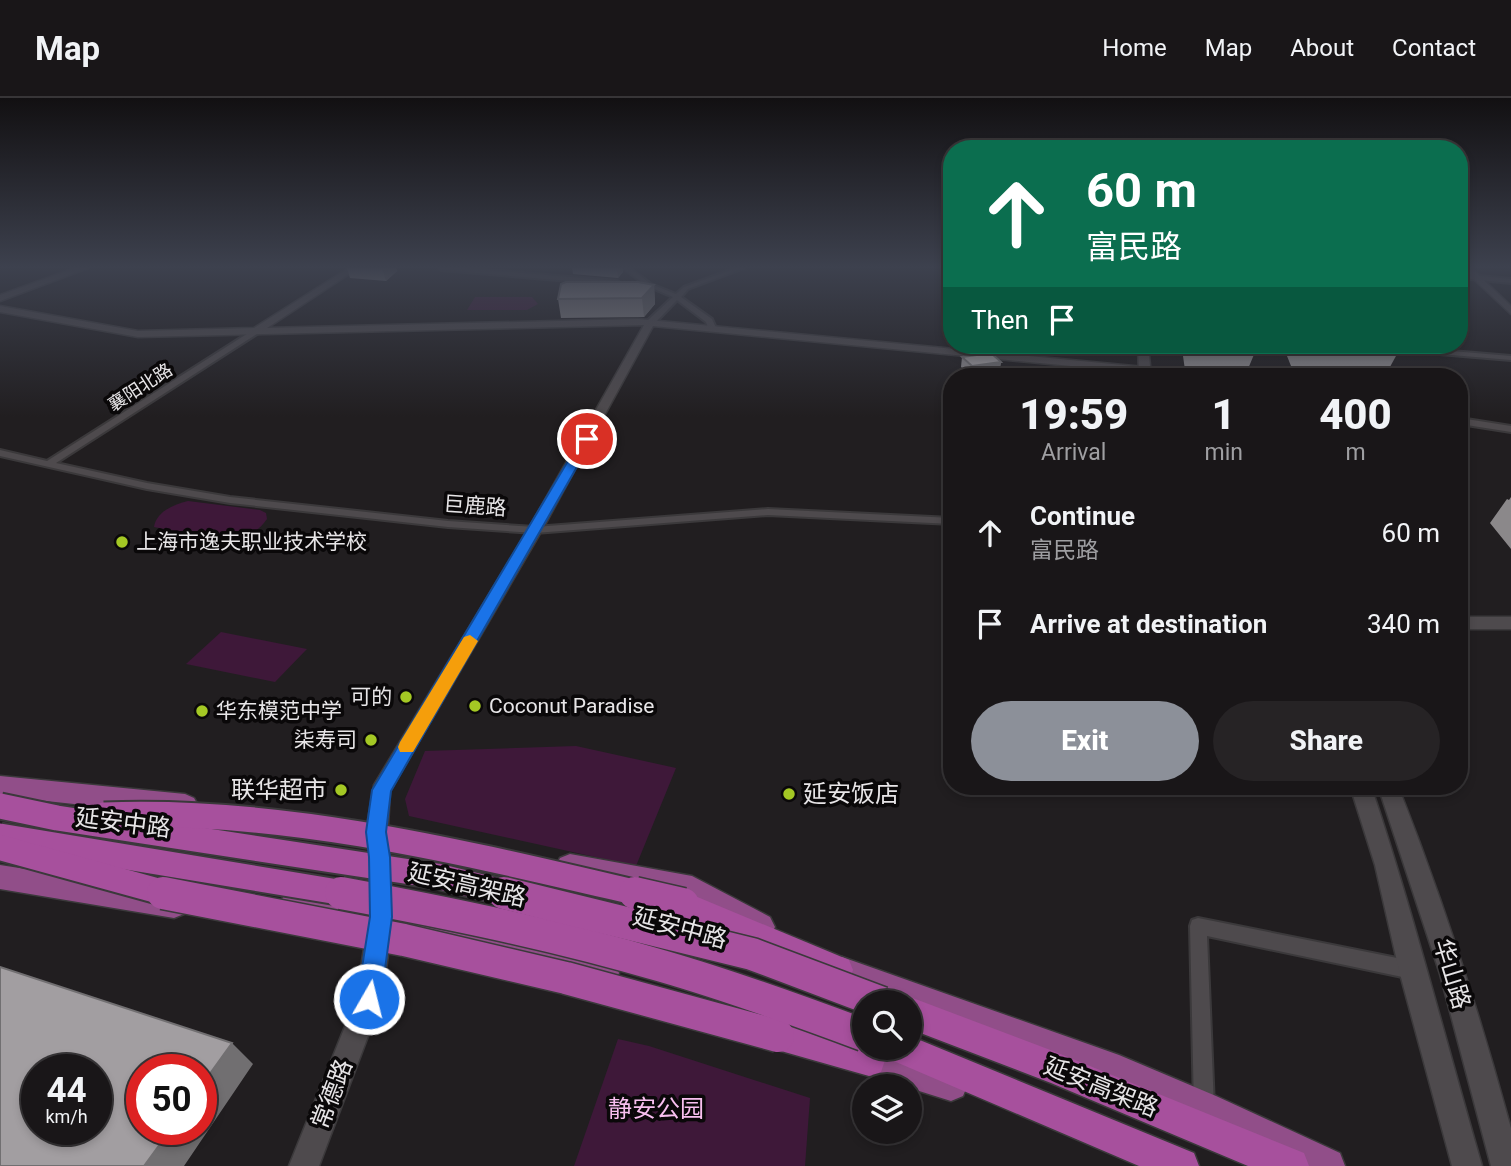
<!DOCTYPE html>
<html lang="en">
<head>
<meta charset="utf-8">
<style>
	body { margin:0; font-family:Roboto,"Noto Sans SC",sans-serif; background:#262325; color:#f1f3f6; height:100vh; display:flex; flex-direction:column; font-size:26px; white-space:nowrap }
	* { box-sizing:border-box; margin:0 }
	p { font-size:23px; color:#9f9fa2 }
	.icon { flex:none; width:38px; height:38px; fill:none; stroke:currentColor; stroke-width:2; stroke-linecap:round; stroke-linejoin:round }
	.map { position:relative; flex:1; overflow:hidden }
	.panel { position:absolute; left:943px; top:270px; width:525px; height:427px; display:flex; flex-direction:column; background:#191618; border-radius:28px; box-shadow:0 4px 10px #0003,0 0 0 2px #373537 }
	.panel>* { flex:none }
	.banner { position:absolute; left:943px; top:42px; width:525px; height:214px; border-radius:28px; box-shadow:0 4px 10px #0003,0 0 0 2px #373537; background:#0b6e4f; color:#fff; overflow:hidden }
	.tools { position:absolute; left:852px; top:892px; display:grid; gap:14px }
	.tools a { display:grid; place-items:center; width:70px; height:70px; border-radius:50%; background:#191618; box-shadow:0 4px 10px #0003,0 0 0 2px #373537; font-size:35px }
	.speed { position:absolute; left:21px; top:956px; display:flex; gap:14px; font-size:35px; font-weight:700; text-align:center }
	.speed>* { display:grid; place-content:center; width:91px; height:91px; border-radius:50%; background:#191618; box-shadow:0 4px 10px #0003,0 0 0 2px #373537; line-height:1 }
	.speed small { font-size:18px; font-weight:400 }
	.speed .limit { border:10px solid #d22; background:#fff; color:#111 }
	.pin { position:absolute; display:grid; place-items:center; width:60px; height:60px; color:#fff; margin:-30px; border:4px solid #fff; border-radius:50%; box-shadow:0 2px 7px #0007 }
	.me { position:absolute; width:77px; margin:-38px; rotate:8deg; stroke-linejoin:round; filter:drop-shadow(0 0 5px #0008) }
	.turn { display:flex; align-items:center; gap:24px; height:147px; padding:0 28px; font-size:32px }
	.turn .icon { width:91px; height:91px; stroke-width:2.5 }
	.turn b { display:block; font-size:49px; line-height:60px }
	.then { display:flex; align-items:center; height:66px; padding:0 28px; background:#0003; gap:14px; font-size:26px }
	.eta { display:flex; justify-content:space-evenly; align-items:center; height:119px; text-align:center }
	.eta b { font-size:42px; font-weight:800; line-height:49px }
	.action { display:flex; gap:14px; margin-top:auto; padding:14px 28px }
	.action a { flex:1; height:80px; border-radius:42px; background:#8c9099; color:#fff; font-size:28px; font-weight:800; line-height:80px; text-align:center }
	.action a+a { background:#262325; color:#f1f3f6 }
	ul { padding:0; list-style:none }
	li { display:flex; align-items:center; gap:21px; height:91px; padding:0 28px }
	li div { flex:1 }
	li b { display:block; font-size:26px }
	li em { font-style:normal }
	header { display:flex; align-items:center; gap:42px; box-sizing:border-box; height:98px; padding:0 35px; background:#191618; border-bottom:2px solid #373537 }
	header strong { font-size:33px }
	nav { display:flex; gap:38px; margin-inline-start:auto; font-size:24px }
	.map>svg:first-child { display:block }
</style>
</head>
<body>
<header>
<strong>Map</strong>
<nav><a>Home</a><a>Map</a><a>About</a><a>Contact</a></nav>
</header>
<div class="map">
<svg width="1511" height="1068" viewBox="0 0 1511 1068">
	<rect width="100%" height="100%" fill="#211e20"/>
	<g fill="#3e1839">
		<polygon points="475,199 532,199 538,206 527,212 467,212"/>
		<path d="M188,403L260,412L266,415L267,421C257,436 241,441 224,443L154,429C156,414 174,406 188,403Z"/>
		<polygon points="221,534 307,551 275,584 186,566"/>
		<polygon points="576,648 676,670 636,768 409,718 405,701 425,653"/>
		<polygon points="618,941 649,948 810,1000 805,1068 574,1068"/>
	</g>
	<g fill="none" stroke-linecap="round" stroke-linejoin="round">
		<g stroke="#3b393b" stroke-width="4">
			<g id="minor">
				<polygon points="439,170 462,170 617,183 620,185 617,187 442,172"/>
				<polygon points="623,170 630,170 651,186 676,196 684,189 736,170 744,170 688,191 681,199 712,221 716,230 712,232 709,232 706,224 677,202 653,227 647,227 647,223 673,199 647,188"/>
				<polygon points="1460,176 1511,181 1511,185 1460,180"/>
				<polygon points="253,232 260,234 56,365 147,385 230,399 448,423 535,429 768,411 952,420 952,426 768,417 535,435 448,429 230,405 147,391 0,358 0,352 47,363"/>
				<polygon points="1352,247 1380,247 1511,258 1511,262 1356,249"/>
				<path d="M1141,270L1180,276L1184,278C1170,279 1153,278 1140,272Z"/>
				<polygon points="1460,320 1511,328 1511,334 1460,326"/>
				<polygon points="1198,820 1412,863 1418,866 1421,872 1418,878 1412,881 1207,838 1214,1009 1211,1016 1204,1019 1197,1016 1194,1009 1190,828 1192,822"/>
			</g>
		</g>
		<g stroke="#3b393b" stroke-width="3">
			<g id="tertiary">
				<polygon points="349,170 358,170 267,230 638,221 1144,269 1149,272 1144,275 653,228 542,432 390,693 387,745 384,751 377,754 370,751 367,745 366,734 374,687 528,432 644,227 138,239 0,214 0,208 138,233 254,230"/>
				<polygon points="1462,170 1471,170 1511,208 1511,216"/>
			</g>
		</g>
		<g stroke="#3b393b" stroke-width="3">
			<g id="secondary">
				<polygon points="75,170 88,170 0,203 0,197"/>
				<polygon points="1138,247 1148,247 1151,278 1139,278"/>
				<rect x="1460" y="519" width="51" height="12"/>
				<path d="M1350,688H1371C1413,813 1445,941 1482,1068H1452L1399,872L1375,767Z"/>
				<path d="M1378,688H1398C1441,797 1477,907 1508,1020L1511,1030V1068H1491L1440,876Z"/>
				<polygon points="379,749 387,752 390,759 393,819 382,901 319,1068 289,1068 356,901 369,819 368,759 371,752"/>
			</g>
		</g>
		<g stroke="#3b393b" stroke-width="3">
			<g id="primary">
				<polygon points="0,678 185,696 194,700 198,707 194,714 185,718 0,698"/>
				<polygon points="570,756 692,778 770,819 775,829 770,839 760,843 687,803 560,776 556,768 560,760"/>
				<polygon points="0,767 174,794 184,798 188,807 184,816 174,820 0,791"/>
				<polygon points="294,793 381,806 604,860 615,865 619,875 615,885 604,890 381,832 294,819 284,815 280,806 284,797"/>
				<polygon points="842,859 1119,957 1216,998 1340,1055 1345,1068 1288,1068 1116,989 910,914 910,905 886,905 831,884 827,874 831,864"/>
				<polygon points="858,942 864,943 864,950 889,950 963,974 968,986 963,998 951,1003 846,970 842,958 846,946"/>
			</g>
		</g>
		<g stroke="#3b393b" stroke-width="3">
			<g id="trunk">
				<polygon points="683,793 849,862 853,872 849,882 838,887 673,815 669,806 673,797"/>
				<polygon points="910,899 1053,953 1304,1055 1309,1068 1248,1068 1051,985 910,931 910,905 898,905"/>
				<polygon points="778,922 864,944 864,950 881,950 885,962 881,974 869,978 767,949 762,938 767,927"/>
				<polygon points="910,938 1194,1055 1199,1068 1139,1068 889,961 884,950 910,950"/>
			</g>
		</g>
		<use href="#minor" fill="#4e4a4d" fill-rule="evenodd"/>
		<use href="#tertiary" fill="#4e4a4d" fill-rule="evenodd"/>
		<use href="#secondary" fill="#4e4a4d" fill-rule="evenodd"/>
		<use href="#primary" fill="#914e89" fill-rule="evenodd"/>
		<use href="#trunk" fill="#a7509d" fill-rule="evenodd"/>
		<g stroke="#3b393b" stroke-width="29" stroke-linecap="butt">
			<g id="trunk-bridge-far1">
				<polyline points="0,708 57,720 437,778 511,796"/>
				<path d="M104,717C286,710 466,755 642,796"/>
				<polyline points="0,738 350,796"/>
				<polyline points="2,750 169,796"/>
			</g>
		</g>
		<g stroke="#3b393b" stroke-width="35" stroke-linecap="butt">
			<g id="trunk-bridge">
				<polyline points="163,795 404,842 566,880 778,938"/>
				<path d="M341,795C449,815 557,837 662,868C731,888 797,912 864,937"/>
				<polyline points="504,795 752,856 882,905"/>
				<polyline points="635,795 683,806"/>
			</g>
		</g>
		<use href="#trunk-bridge-far1" stroke="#a7509d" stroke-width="25"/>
		<use href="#trunk-bridge" stroke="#a7509d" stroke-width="32"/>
	</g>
	<g fill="#8b888a">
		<polygon points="347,170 396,170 397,173 386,183 350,180"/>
		<polygon points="572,170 623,170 623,174 618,180 573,176"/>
		<polygon points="654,187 655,206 644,219 561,220 558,201"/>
		<polygon points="1187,247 1258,247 1245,278 1213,278 1213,275 1185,272 1183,258"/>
		<polygon points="1288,247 1402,247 1385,278 1295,278 1285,253"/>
		<polygon points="962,259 1001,264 999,275 970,278 961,269"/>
		<polygon points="1511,399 1511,451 1490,425 1507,401 1509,402"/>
	</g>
	<g fill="#716f71">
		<polygon points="382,170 396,170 397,173 386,183"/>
		<polygon points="617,170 623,170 623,174 618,180"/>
		<polygon points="654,187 655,206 644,219 642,200"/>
		<polygon points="1001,264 999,275 970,278 972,268"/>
		<polygon points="232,945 253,966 184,1068 144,1068 171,1031 201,1031 201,988"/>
	</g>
	<g fill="#a29ea1" stroke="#716f71" stroke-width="2" fill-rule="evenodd">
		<polygon points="566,184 638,184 654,187 642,200 558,201 561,186"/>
		<polygon points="991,255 1001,264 972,268 962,259"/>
		<path d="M0,869L232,945L201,988V971H142V1031H171L144,1068H0ZM37,971H96V1031H37Z"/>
	</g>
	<linearGradient id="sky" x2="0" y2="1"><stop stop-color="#121012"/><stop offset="0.53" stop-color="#3d414e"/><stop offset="1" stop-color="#3d414e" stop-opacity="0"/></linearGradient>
	<rect width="1511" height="319" fill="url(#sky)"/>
	<polygon fill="#1a73e8" stroke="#114b97" stroke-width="2" points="587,338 593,341 391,693 386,734 390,759 392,819 381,901 377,909 369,912 361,909 357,901 370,819 369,759 366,734 372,692 581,341"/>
	<polygon fill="#f59e0b" points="470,537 478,543 413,654 400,654 398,649 400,644 464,539"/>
	<g fill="#a4c824" stroke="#0a0809" stroke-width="2.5">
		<circle cx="122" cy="444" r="7"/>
		<circle cx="406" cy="599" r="7"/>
		<circle cx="475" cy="608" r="7"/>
		<circle cx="202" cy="613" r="7"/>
		<circle cx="371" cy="642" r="7"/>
		<circle cx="341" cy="692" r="7"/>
		<circle cx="789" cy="696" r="7"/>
	</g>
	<g text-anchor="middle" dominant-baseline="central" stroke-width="7" stroke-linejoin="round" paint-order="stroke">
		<g font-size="18" fill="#e7e5e7" stroke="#0a0809">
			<text transform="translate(140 289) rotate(-33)">襄阳北路</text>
		</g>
		<g font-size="21" fill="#e7e5e7" stroke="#0a0809">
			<text transform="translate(475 408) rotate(4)">巨鹿路</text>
		</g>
		<g font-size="21" fill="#e7e5e7" stroke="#0a0809" text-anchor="start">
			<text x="136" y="444">上海市逸夫职业技术学校</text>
			<text x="392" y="599" text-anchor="end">可的</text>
			<text x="489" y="608">Coconut Paradise</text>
			<text x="216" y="613">华东模范中学</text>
			<text x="357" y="642" text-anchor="end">柒寿司</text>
		</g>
		<g font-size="24" fill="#e7e5e7" stroke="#0a0809" text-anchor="end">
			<text x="327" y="692">联华超市</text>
			<text x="803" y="696" text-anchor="start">延安饭店</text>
		</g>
		<g font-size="24" fill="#e7e5e7" stroke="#0a0809">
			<text transform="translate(123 725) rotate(7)">延安中路</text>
			<text transform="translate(467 787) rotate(13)">延安高架路</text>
			<text transform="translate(680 830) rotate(15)">延安中路</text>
			<text transform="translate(1452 876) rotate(73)">华山路</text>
			<text transform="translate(1101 989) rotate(22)">延安高架路</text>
			<text transform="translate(332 996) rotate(-69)">常德路</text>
		</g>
		<g font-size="24" fill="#f8bfef" stroke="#0a0809">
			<text x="656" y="1011">静安公园</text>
		</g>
	</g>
</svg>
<div class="tools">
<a><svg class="icon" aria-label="search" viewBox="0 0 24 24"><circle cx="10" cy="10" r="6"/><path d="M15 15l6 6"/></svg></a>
<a><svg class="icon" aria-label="layers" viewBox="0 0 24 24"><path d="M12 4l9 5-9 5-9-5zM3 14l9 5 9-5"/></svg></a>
</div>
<div class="speed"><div>44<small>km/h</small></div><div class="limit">50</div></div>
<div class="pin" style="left:587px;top:341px;background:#d93025"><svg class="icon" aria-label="arrive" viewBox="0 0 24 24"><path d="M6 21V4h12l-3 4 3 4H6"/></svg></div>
<svg class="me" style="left:369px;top:901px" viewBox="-20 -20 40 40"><circle r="17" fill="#1a73e8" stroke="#fff" stroke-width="3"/><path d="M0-11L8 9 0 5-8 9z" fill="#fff"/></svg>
<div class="banner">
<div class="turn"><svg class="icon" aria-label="ahead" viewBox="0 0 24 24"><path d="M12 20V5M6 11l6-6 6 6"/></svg><div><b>60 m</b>富民路</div></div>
<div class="then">Then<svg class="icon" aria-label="arrive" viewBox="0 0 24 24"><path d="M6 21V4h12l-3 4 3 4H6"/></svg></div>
</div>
<section class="panel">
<div class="eta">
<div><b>19:59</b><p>Arrival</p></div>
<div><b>1</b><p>min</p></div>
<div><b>400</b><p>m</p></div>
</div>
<ul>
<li><svg class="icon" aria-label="ahead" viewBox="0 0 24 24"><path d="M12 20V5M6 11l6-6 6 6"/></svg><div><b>Continue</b><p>富民路</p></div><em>60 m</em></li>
<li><svg class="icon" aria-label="arrive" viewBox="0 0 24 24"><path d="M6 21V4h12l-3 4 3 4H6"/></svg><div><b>Arrive at destination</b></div><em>340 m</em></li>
</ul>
<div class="action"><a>Exit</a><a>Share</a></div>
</section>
</div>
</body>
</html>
